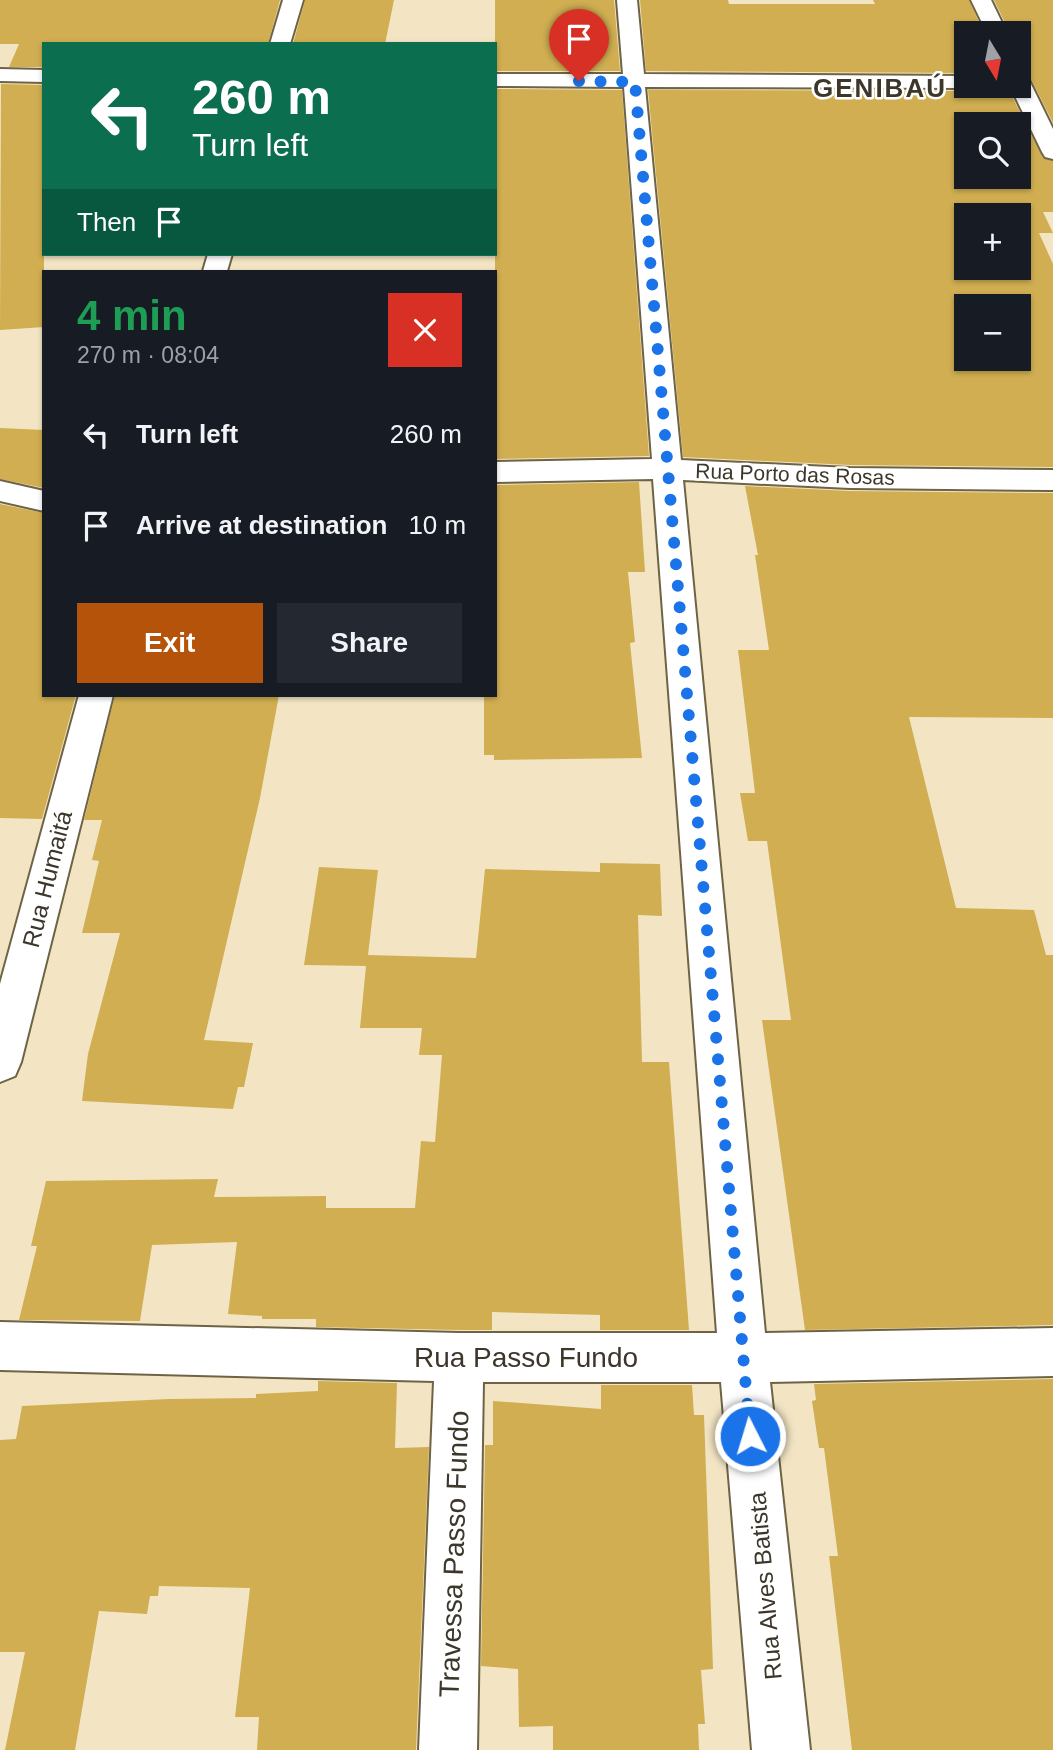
<!DOCTYPE html>
<html lang="en">
<head>
<meta charset="utf-8">
<style>
	body { margin:0; font-family:Helvetica,sans-serif; background:#242831; color:#f1f3f6; height:100vh; display:flex; flex-direction:column; font-size:26px; white-space:nowrap }
	* { box-sizing:border-box; margin:0 }
	p { font-size:23px; color:#9ea1a6 }
	.icon { flex:none; width:38px; height:38px; fill:none; stroke:currentColor; stroke-width:2; stroke-linecap:round; stroke-linejoin:round }
	.map { position:relative; flex:1; overflow:hidden }
	.details { position:absolute; left:42px; top:270px; width:455px; height:427px; display:flex; flex-direction:column; background:#171b24; border-radius:0px; box-shadow:0 2px 5px #0004 }
	.details>* { flex:none }
	.banner { position:absolute; left:42px; top:42px; width:455px; height:214px; border-radius:0px; box-shadow:0 2px 5px #0004; background:#0b6e4f; color:#fff; overflow:hidden }
	.needle { width:46px; rotate:170deg }
	.buttons { position:absolute; left:954px; top:21px; display:grid; gap:14px }
	.buttons a { display:grid; place-items:center; width:77px; height:77px; border-radius:0px; background:#171b24; box-shadow:0 2px 5px #0004; font-size:35px }
	.pin { position:absolute; display:grid; place-items:center; width:60px; height:60px; color:#fff; margin:-72px -30px; border-radius:50% 50% 50% 0; rotate:-45deg; box-shadow:0 0 7px #0007 }
	.pin .icon { rotate:45deg }
	.me { position:absolute; width:77px; margin:-38px; rotate:355deg; stroke-linejoin:round; filter:drop-shadow(0 0 5px #0008) }
	.turn { display:flex; align-items:center; gap:24px; height:147px; padding:0 35px; font-size:32px }
	.turn .icon { width:91px; height:91px; stroke-width:2.5 }
	.turn b { display:block; font-size:49px; line-height:60px }
	.then { display:flex; align-items:center; height:66px; padding:0 35px; background:#0003; gap:14px; font-size:26px }
	.round { display:grid; place-items:center; flex:none; width:74px; height:74px; border-radius:0px; background:#242831 }
	.summary { display:flex; align-items:center; justify-content:space-between; height:119px; padding:0 35px }
	h1 { font-size:42px; font-weight:600; line-height:52px; color:#1e9e55 }
	.button { display:flex; gap:14px; margin-top:auto; padding:14px 35px }
	.button a { flex:1; height:80px; border-radius:0px; background:#b45309; color:#fff; font-size:28px; font-weight:600; line-height:80px; text-align:center }
	.button a+a { background:#242831; color:#f1f3f6 }
	ul { padding:0; list-style:none }
	li { display:flex; align-items:center; gap:21px; height:91px; padding:0 35px }
	li div { flex:1 }
	li b { display:block; font-size:26px }
	li em { font-style:normal }
	.map>svg:first-child { display:block }
</style>
</head>
<body>
<div class="map">
<svg width="1053" height="1750" viewBox="0 0 1053 1750">
	<rect width="100%" height="100%" fill="#f3e5c4"/>
	<g fill="#d0ae51" fill-rule="evenodd">
		<polygon points="0,0 280,0 268,44 44,44 44,67 9,67 19,44 0,44"/>
		<polygon points="305,0 394,0 385,44 293,44"/>
		<polygon points="495,0 614,0 620,71 495,71"/>
		<polygon points="640,0 728,0 729,4 875,4 873,0 969,0 984,33 966,33 966,73 646,71"/>
		<polygon points="994,0 1053,0 1053,123 1031,79 1018,72 1018,33 1010,33"/>
		<polygon points="1,84 44,85 44,327 0,330"/>
		<path d="M977,86H1007L1043,158L1053,161V212H1043L1053,233H1039L1053,264V467L850,465L683,457L648,90L966,91ZM966,124H1018V177H966ZM966,215H1018V268H966ZM966,306H1018V359H966Z"/>
		<polygon points="495,89 622,90 649,456 495,459"/>
		<polygon points="0,428 44,430 44,488 0,479"/>
		<polygon points="639,482 645,572 628,572 635,642 630,643 642,758 494,760 494,755 484,755 484,697 495,695 495,485"/>
		<polygon points="745,486 850,491 1053,493 1053,718 909,717 956,908 1034,910 1046,955 1053,955 1053,1325 805,1330 762,1020 791,1020 767,841 748,841 740,793 755,793 738,650 769,650 755,555 758,555"/>
		<polygon points="0,504 44,513 44,695 76,695 42,819 0,818"/>
		<polygon points="115,695 279,695 260,798 204,1040 253,1043 244,1087 238,1087 233,1109 82,1101 88,1054 120,933 82,933 99,861 92,860 102,820 84,820"/>
		<polygon points="600,863 660,864 662,916 638,915 642,1062 669,1062 689,1330 600,1330 600,1315 492,1312 492,1330 459,1330 316,1327 316,1319 262,1319 262,1316 228,1314 237,1242 152,1245 140,1321 19,1320 37,1246 31,1246 46,1181 218,1179 214,1197 326,1196 326,1208 415,1208 421,1141 435,1142 442,1055 419,1055 422,1028 360,1028 366,966 304,965 319,867 378,870 368,955 476,958 485,869 600,872"/>
		<polygon points="1053,1379 1053,1750 852,1750 829,1556 838,1556 824,1448 819,1448 812,1401 816,1400 814,1384"/>
		<polygon points="318,1381 397,1383 395,1448 429,1447 416,1750 257,1750 259,1717 235,1717 250,1588 159,1586 158,1596 150,1596 147,1614 99,1611 75,1750 5,1750 25,1652 0,1652 0,1440 16,1439 22,1406 169,1399 256,1398 256,1394 318,1391"/>
		<polygon points="601,1385 692,1385 694,1415 704,1415 713,1669 701,1670 705,1724 698,1724 699,1750 553,1750 553,1726 519,1727 518,1669 481,1666 485,1445 493,1445 493,1401 601,1409"/>
	</g>
	<g fill="none" stroke-linecap="round" stroke-linejoin="round">
		<g stroke="#6e6345" stroke-width="4">
			<g id="minor">
				<polygon points="283,0 303,0 290,44 270,44"/>
				<polygon points="617,0 637,0 644,74 966,76 966,86 974,86 966,88 645,87 681,460 850,468 1053,470 1053,490 850,488 683,480 765,1333 1053,1328 1053,1376 770,1382 810,1750 752,1750 721,1382 483,1382 477,1750 419,1750 434,1381 0,1370 0,1322 459,1333 717,1333 653,479 495,482 495,462 652,459 624,87 495,86 495,74 623,74"/>
				<polygon points="971,0 991,0 1007,33 987,33"/>
				<polygon points="0,69 44,70 44,82 0,81"/>
				<polygon points="1018,74 1025,76 1029,80 1053,129 1053,159 1045,157 1042,152 1010,86 1018,86"/>
				<polygon points="208,254 232,254 227,271 203,271"/>
				<polygon points="0,481 44,491 44,511 0,501"/>
				<polygon points="79,695 113,695 21,1062 15,1076 0,1082 0,984"/>
			</g>
		</g>
		<use href="#minor" fill="#fff" fill-rule="evenodd"/>
	</g>
	<g fill="none" stroke-linecap="round" stroke-linejoin="round">
		<polyline stroke="#1a73e8" stroke-width="12" stroke-dasharray="0 21.6" points="579,81 635,82 750,1436"/>
	</g>
	<g text-anchor="middle" dominant-baseline="central" stroke-width="5" stroke-linejoin="round" paint-order="stroke">
		<g font-size="21" fill="#3c372a" stroke="#fff">
			<text transform="translate(795 474) rotate(2)">Rua Porto das Rosas</text>
		</g>
		<g font-size="24" fill="#3c372a" stroke="#fff">
			<text transform="translate(47 879) rotate(-76)">Rua Humaitá</text>
			<text transform="translate(765 1586) rotate(-95)">Rua Alves Batista</text>
		</g>
		<g font-size="26" font-weight="bold" letter-spacing="2" fill="#3c372a" stroke="#fff">
			<text x="880" y="88">GENIBAÚ</text>
		</g>
		<g font-size="28" fill="#3c372a" stroke="#fff">
			<text x="526" y="1357">Rua Passo Fundo</text>
			<text transform="translate(454 1554) rotate(-88)">Travessa Passo Fundo</text>
		</g>
	</g>
</svg>
<div class="buttons">
<a><svg class="needle" viewBox="-14 -14 28 28"><path d="M0-13l5 13h-10z" fill="#e53935"/><path d="M0 13l5-13h-10z" fill="#9ea1a6"/></svg></a>
<a><svg class="icon" aria-label="search" viewBox="0 0 24 24"><circle cx="10" cy="10" r="6"/><path d="M15 15l6 6"/></svg></a>
<a>+</a>
<a>−</a>
</div>
<div class="pin" style="left:579px;top:81px;background:#d93025"><svg class="icon" aria-label="arrive" viewBox="0 0 24 24"><path d="M6 21V4h12l-3 4 3 4H6"/></svg></div>
<svg class="me" style="left:750px;top:1436px" viewBox="-20 -20 40 40"><circle r="17" fill="#1a73e8" stroke="#fff" stroke-width="3"/><path d="M0-11L8 9 0 5-8 9z" fill="#fff"/></svg>
<div class="banner">
<div class="turn"><svg class="icon" aria-label="left" viewBox="0 0 24 24"><path d="M17 20v-9H6M10 6l-5 5 5 5"/></svg><div><b>260 m</b>Turn left</div></div>
<div class="then">Then<svg class="icon" aria-label="arrive" viewBox="0 0 24 24"><path d="M6 21V4h12l-3 4 3 4H6"/></svg></div>
</div>
<section class="details">
<div class="summary"><div><h1>4 min</h1><p>270 m · 08:04</p></div><a class="round" style="background:#d93025;color:#fff"><svg class="icon" aria-label="close" viewBox="0 0 24 24"><path d="M6 6l12 12M18 6L6 18"/></svg></a></div>
<ul>
<li><svg class="icon" aria-label="left" viewBox="0 0 24 24"><path d="M17 20v-9H6M10 6l-5 5 5 5"/></svg><div><b>Turn left</b></div><em>260 m</em></li>
<li><svg class="icon" aria-label="arrive" viewBox="0 0 24 24"><path d="M6 21V4h12l-3 4 3 4H6"/></svg><div><b>Arrive at destination</b></div><em>10 m</em></li>
</ul>
<div class="button"><a>Exit</a><a>Share</a></div>
</section>
</div>
</body>
</html>
